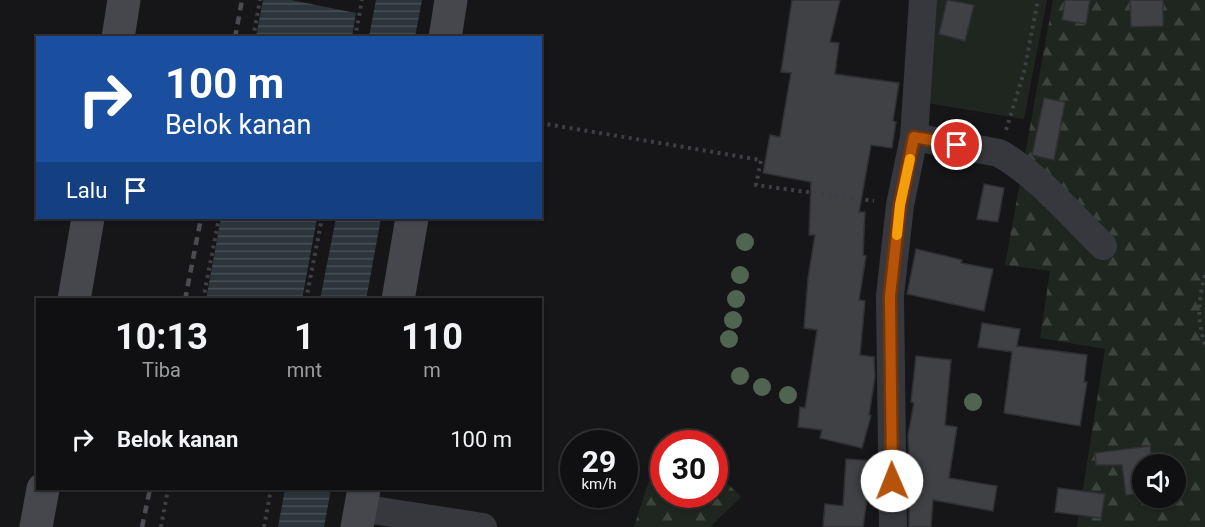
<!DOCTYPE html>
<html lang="id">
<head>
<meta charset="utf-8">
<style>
	body { margin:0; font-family:Roboto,sans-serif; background:#1e1e20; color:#f1f3f6; height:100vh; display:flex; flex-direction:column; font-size:22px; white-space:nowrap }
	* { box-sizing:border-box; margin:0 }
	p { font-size:20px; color:#9c9d9f }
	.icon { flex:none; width:33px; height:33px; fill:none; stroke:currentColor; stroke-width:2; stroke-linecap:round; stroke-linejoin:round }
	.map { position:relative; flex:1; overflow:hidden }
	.panel { position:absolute; left:36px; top:298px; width:506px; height:192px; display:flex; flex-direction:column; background:#101012; border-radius:0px; box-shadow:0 2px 4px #0004,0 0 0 2px #303032 }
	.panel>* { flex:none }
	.hud { position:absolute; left:36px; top:36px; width:506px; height:183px; border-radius:0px; box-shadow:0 2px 4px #0004,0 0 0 2px #303032; background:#1a4fa0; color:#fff; overflow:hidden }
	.fabs { position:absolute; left:1132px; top:454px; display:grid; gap:12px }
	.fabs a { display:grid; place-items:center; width:54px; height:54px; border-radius:50%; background:#101012; box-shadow:0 2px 4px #0004,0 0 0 2px #303032; font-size:30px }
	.speed { position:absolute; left:560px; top:430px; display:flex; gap:12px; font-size:30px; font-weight:700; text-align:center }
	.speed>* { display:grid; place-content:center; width:78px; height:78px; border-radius:50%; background:#101012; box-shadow:0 2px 4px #0004,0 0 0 2px #303032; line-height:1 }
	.speed small { font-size:15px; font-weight:400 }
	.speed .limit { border:9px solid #d22; background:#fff; color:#111 }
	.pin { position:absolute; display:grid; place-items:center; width:51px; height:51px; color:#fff; margin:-26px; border:3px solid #fff; border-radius:50%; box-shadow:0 2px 6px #0007 }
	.me { position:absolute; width:66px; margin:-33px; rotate:359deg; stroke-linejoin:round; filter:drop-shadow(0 0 4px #0008) }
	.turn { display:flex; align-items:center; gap:21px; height:126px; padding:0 30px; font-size:27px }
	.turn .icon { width:78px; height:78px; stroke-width:2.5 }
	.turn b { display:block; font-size:42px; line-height:51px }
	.then { display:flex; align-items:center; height:57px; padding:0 30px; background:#0003; gap:12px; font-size:22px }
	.eta { display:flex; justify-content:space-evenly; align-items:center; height:102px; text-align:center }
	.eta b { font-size:36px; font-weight:700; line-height:42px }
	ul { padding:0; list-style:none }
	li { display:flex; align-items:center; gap:18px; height:78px; padding:0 30px }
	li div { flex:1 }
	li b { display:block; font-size:22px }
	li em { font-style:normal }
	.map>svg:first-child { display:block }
</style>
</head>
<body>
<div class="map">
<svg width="1205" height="527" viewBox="0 0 1205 527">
	<defs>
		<pattern id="forest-firs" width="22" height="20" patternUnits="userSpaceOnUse" patternTransform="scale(1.5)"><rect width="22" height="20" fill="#1e261f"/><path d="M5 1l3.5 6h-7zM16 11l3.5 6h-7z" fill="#3c433d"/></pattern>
		<pattern id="water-rules" width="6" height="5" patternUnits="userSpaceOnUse" patternTransform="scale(1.5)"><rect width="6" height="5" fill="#2c353c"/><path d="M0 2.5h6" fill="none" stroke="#485056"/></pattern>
	</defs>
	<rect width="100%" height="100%" fill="#161618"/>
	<polygon fill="#1e261f" points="909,0 1047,0 1024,119 908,100 912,1"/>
	<g fill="url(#forest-firs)" fill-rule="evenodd">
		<path d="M1053,0H1205V527H1077L1105,349L1040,338L1050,271L1005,265ZM1143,465H1176V498H1143Z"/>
		<polygon points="657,456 663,457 663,495 714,495 714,470 741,497 712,525 714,527 634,527"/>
	</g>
	<g fill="url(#water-rules)">
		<polygon points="263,0 291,0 356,13 352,37 256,37"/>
		<polygon points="376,0 422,0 415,37 369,37"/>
		<polygon points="221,218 317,218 302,300 206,300"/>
		<polygon points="336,218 381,218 366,300 320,300"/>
		<polygon points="285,489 331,489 324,527 278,527"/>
	</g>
	<g fill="#404145" stroke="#303034" stroke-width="1.5">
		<polygon points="792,0 840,0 830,42 839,43 835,74 899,83 893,121 896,122 892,148 871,145 859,212 865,212 863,255 866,256 859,300 865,301 860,355 874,357 875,377 869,415 871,416 862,448 820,438 822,430 798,427 800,407 805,408 817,330 804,328 808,278 815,235 809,235 811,182 763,173 770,135 780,137 791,73 781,72"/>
		<polygon points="947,0 974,5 965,41 939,34"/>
		<polygon points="1065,0 1090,0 1086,24 1062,20"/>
		<polygon points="1130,0 1163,0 1163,26 1131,27"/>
		<polygon points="1044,98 1065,102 1054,160 1032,155"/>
		<polygon points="984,184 1004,188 998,222 977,219"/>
		<polygon points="916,249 962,260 961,263 993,269 984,311 907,294"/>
		<polygon points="982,323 1020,329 1017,346 1087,355 1084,382 1087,382 1080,426 1004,413 1012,352 978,347"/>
		<polygon points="916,356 951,360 945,425 957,427 949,478 997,486 993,511 933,500 931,527 909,527 909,482 913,459 909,459 908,435 914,403 911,402"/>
		<polygon points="1150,446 1152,465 1143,465 1143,493 1126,495 1122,465 1096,465 1095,453"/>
		<polygon points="846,459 874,461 870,500 867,499 863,527 823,527 825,504 843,506"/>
		<polygon points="1058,488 1105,494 1101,518 1055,512"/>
	</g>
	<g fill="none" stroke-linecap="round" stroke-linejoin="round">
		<g stroke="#3d3f44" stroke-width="4" stroke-dasharray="3 4.5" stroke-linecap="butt">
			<polyline points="253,38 260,0"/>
			<polyline points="355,38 362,0"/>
			<polyline points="540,123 761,160 756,185 874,201"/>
			<polyline points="1006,130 1024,72 1038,0"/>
			<path d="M1205,275C1198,302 1197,318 1205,345"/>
			<polyline points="203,300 219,218"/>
			<polyline points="306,300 322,218"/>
			<polyline points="161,527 168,489"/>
			<polyline points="264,527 271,489"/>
		</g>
		<g stroke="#37383d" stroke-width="28">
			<path d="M914,137L999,153C1039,176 1070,214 1103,246"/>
			<polyline points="360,508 483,527"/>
			<polyline points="893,527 890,296 900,205 914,137 923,0"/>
		</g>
		<g stroke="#45474d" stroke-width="33">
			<polyline points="118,38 124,0"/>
			<polyline points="445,38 451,0"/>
			<polyline points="74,300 88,218"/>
			<polyline points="398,300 412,218"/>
			<polyline points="36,527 43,489"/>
			<polyline points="357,527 364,489"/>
		</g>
		<g stroke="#4a4c52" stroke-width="4.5" stroke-dasharray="8 6" stroke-linecap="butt">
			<polyline points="235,38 242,0"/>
			<polyline points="185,300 201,218"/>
			<polyline points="142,527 150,489"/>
		</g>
	</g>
	<g fill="#506452">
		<circle cx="745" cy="242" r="9"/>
		<circle cx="740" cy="275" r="9"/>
		<circle cx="736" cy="299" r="9"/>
		<circle cx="733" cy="320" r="9"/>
		<circle cx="729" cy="339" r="9"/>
		<circle cx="740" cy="376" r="9"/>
		<circle cx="762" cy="387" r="9"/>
		<circle cx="788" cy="395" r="9"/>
		<circle cx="973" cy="402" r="9"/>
	</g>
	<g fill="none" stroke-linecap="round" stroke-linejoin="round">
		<g stroke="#753606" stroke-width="15">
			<polyline id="route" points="892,481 890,296 900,205 914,137 957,145"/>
		</g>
		<use href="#route" stroke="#b45309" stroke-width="10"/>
		<polyline stroke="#f59e0b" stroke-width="10" points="897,235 900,205 910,159"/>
	</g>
</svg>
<div class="fabs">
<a><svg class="icon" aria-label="sound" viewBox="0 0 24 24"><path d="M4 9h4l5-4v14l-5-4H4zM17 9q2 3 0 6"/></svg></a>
</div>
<div class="speed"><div>29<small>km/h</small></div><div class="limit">30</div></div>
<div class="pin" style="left:957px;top:145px;background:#d93025"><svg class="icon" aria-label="arrive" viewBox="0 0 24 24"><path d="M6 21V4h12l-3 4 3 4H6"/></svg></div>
<svg class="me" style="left:892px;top:481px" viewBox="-20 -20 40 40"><circle r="19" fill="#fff"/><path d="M0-13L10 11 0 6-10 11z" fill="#b45309"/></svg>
<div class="hud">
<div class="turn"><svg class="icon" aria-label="right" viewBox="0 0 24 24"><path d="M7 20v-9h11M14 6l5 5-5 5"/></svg><div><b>100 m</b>Belok kanan</div></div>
<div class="then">Lalu<svg class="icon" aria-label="arrive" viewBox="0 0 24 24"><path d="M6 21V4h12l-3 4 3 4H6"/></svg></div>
</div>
<section class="panel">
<div class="eta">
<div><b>10:13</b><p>Tiba</p></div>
<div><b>1</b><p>mnt</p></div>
<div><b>110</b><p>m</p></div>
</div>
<ul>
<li><svg class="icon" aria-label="right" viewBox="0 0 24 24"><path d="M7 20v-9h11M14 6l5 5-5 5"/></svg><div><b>Belok kanan</b></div><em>100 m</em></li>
</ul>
</section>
</div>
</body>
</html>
